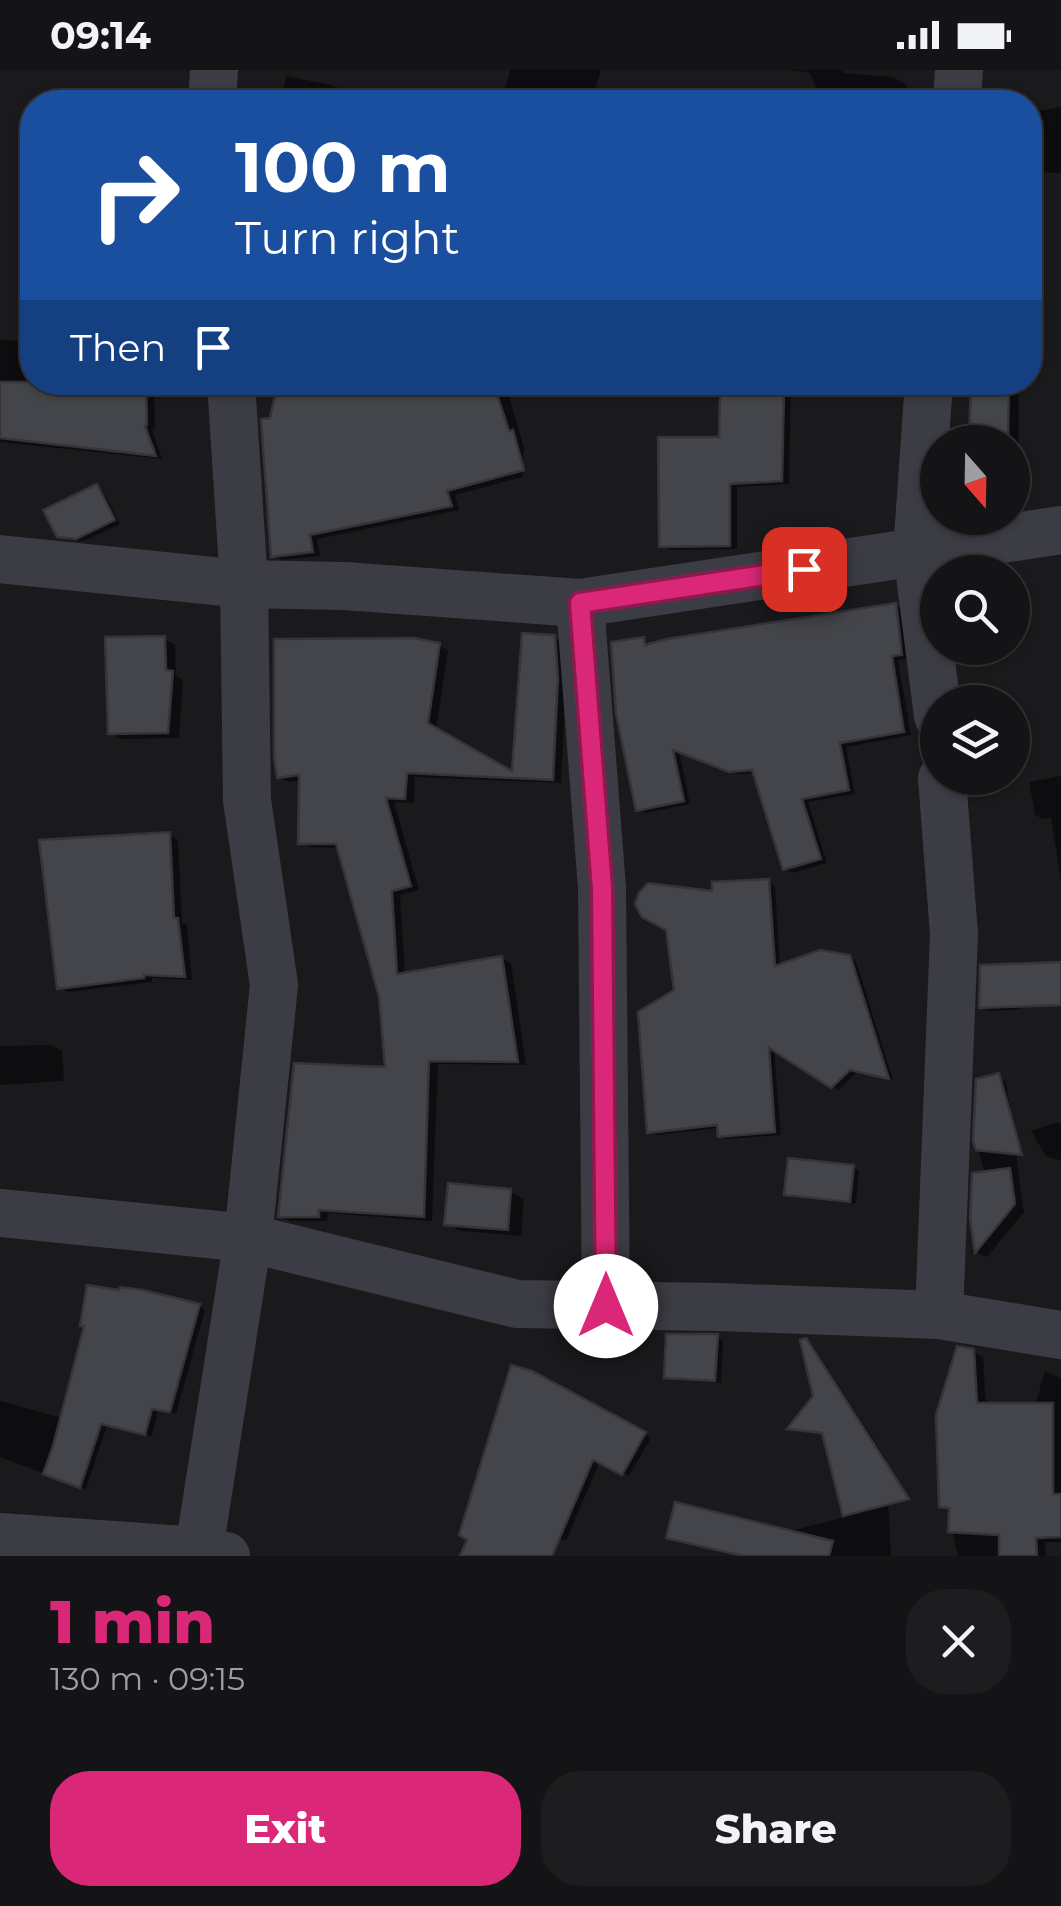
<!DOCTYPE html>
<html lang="en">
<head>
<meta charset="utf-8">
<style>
	body { margin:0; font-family:Montserrat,sans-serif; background:#1d1d1f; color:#f1f3f6; height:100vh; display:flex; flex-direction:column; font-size:38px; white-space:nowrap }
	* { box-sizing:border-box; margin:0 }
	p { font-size:32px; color:#9d9ea1 }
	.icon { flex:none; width:55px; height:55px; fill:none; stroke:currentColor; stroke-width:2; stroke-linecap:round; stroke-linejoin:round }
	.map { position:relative; height:1486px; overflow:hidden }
	.drawer { display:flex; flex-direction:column; background:#141416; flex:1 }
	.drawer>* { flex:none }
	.top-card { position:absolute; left:20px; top:20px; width:1022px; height:305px; border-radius:40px; box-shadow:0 2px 8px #0004,0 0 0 2px #333335; background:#1a4fa0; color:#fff; overflow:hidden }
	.needle { width:65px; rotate:160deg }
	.buttons { position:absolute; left:920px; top:355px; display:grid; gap:20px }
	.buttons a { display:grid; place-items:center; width:110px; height:110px; border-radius:50%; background:#141416; box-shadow:0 2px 8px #0004,0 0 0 2px #333335; font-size:50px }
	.pin { position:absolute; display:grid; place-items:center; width:85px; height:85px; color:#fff; margin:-42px; border-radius:20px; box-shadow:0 5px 15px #0006 }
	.me { position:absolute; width:110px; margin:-55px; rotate:0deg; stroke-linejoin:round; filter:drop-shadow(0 0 8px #0008) }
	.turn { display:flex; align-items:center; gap:35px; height:210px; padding:0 50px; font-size:45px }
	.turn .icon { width:130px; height:130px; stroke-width:2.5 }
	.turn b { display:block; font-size:70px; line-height:85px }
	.then { display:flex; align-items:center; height:95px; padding:0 50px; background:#0003; gap:20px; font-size:38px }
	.round { display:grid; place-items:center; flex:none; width:105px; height:105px; border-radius:40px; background:#1d1d1f }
	.summary { display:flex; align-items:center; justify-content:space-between; height:170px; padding:0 50px }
	h1 { font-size:60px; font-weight:800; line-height:75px; color:#db2777 }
	.action { display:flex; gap:20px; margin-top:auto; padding:20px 50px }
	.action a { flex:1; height:115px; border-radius:40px; background:#db2777; color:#fff; font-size:40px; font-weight:800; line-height:115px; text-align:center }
	.action a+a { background:#1d1d1f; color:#f1f3f6 }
	.status { display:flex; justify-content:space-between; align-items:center; height:70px; padding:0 50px; background:#141416; direction:ltr }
	.status svg { height:28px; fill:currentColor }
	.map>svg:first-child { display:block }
</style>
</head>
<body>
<div class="status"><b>09:14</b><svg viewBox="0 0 49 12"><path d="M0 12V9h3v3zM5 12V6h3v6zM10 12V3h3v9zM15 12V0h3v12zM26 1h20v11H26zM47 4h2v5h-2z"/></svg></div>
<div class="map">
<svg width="1061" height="1486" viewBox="0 0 1061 1486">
	<rect width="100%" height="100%" fill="#1a1a1d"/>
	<g fill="#0007">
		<polygon points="510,0 601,0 592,32 502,32"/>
		<polygon points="790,0 843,0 843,3 893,7 907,15 904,32 822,32 810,3"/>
		<polygon points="286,6 331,15 338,18 335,32 281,32"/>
		<polygon points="1061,37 1061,103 1030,102 1030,42"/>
		<polygon points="0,270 32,271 32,312 154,312 155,359 152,359 162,389 0,372"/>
		<polygon points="457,312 505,312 524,378 522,407 455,425 459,440 317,469 320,486 282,490 274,486 272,350"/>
		<polygon points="712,312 791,312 789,414 737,417 737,479 669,480 662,475 733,369"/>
		<polygon points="971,312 1019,312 1018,432 1012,432 1012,372 972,372"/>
		<polygon points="97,417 103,421 120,454 84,471 65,469 58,465"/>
		<polygon points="895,536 903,540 909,588 898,590 911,665 846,677 855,724 808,732 827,793 793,803 785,799 756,703 739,704 679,681 690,734 645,743 638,739 644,569 651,576"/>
		<polygon points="164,568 175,575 176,605 183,610 179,668 121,669 110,662"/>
		<polygon points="554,568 563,573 566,614 561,713 415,707 414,733 394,732 419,820 400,825 405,905 502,888 511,893 526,995 438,994 432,1151 328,1143 327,1151 289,1151 280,1145 388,1000 381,926 339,778 309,777 300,772 301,710 288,712 279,706 439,575 448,580 436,660 514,705"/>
		<polygon points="1061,706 1061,812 1051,748 1043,749 1035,745 1029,712"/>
		<polygon points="169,765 178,770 182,853 187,855 192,910 152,908 152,912 68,922 60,917"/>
		<polygon points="768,812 775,816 780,897 850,887 856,891 893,1010 857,1002 839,1020 774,978 781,1065 726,1069 720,1065 720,1058 656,1065 650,1062 677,922 715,824"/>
		<polygon points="1061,895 1061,931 1012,940 989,941 981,937"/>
		<polygon points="51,975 62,981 64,1011 0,1015 0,976"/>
		<polygon points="996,1006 1006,1012 1024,1142 987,1187 977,1182 973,1149 985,1104 976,1071"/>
		<polygon points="1055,1053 1061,1053 1061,1091 1046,1086 1031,1061"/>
		<polygon points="853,1097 859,1101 856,1134 793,1127 787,1124"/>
		<polygon points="511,1122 524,1129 521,1166 460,1161 447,1153"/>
		<polygon points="199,1236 205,1240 176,1344 158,1341 152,1366 107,1356 86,1419 0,1387 0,1331 62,1348"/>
		<polygon points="717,1267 723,1271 721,1313 673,1310 666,1307"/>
		<polygon points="806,1270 812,1274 886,1389 891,1486 742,1486 676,1470 669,1467 786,1462 846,1447 825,1364 796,1361 791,1358 816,1327"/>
		<polygon points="973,1281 983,1287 986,1336 1035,1335 1045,1301 1061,1308 1061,1472 1045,1472 1046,1486 958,1486 940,1407"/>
		<polygon points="531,1303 651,1368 629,1406 600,1391 566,1471 549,1464 541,1486 474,1486"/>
	</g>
	<g fill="#44454a" stroke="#343439" stroke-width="2.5">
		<polygon points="0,312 146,312 147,355 145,356 156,386 0,368"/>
		<polygon points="278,312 493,312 509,361 513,360 524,400 447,421 452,436 310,465 313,482 271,487 261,349 270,348"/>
		<polygon points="971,312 1009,312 1008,372 969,372"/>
		<polygon points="720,322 784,322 782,411 730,414 730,476 659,477 658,367 719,367"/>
		<polygon points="97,414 115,450 76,469 57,467 43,440"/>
		<polygon points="896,533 902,585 892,586 904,662 840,673 849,720 802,729 821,789 783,800 752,700 729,702 673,680 684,731 636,741 616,644 611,572 644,567 645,575 667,569"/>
		<polygon points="522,563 555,565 558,608 553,710 407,703 405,729 386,728 411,816 392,821 397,904 502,886 518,992 429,991 424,1147 319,1140 319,1147 278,1147 294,993 385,997 379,927 336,774 298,774 299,705 277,708 274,687 274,569 414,568 440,573 428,653 512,701"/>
		<polygon points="165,566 166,600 173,601 168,663 108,664 105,567"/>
		<polygon points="170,762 174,848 178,848 185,907 144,905 144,908 57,919 39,770"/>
		<polygon points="769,809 775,896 820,880 850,885 889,1009 850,1000 831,1018 769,978 775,1062 718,1067 717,1055 647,1063 638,942 674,920 666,860 642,847 635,834 639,823 648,813 712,821 712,812"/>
		<polygon points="1061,892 1061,935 979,938 980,895"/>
		<polygon points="999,1003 1022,1085 976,1080 973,1071 976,1009"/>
		<polygon points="788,1088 854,1095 850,1132 784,1125"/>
		<polygon points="1010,1098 1015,1134 975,1183 970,1149 972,1103"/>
		<polygon points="448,1113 511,1119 508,1160 444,1155"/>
		<polygon points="87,1215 119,1220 120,1217 143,1220 200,1234 170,1342 152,1339 145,1365 101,1354 80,1418 43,1404 53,1376 84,1256 80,1256"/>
		<polygon points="666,1264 718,1264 715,1311 664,1308"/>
		<polygon points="806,1268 870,1368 909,1429 843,1446 822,1363 787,1359 813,1326 800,1270"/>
		<polygon points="957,1276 974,1279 977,1333 1053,1333 1053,1424 1061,1424 1061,1467 1036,1468 1037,1486 999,1486 999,1465 948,1462 949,1438 939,1437 936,1345"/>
		<polygon points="511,1295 532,1301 646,1362 622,1405 593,1390 552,1486 460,1486 467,1470 459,1465"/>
		<polygon points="675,1432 833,1471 829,1486 743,1486 666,1468"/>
	</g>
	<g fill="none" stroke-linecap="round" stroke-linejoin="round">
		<g stroke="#3c3d44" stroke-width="48">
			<polyline points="212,32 214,0"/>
			<polyline points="957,32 959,0"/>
			<polyline points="0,489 244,514 344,516 580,533 917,482 929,312"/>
			<polyline points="580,533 602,818 606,1236"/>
			<polyline points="938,646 917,482 1061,460"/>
			<polyline points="0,1143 248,1168 517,1234 718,1237 939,1245 1061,1265"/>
			<polyline points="939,1245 954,864 942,708"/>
			<polyline points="0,1467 199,1481 226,1486"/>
			<polyline points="198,1486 248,1168 274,915 247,730 244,514 231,312"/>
		</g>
	</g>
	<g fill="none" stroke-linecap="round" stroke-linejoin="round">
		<g stroke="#8e194d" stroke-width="25">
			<polyline id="route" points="606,1236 602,818 580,533 804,499"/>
		</g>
		<use href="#route" stroke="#db2777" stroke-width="18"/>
	</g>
</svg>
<div class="buttons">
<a><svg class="needle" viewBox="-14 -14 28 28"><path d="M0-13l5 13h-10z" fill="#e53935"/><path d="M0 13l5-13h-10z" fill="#9d9ea1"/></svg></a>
<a><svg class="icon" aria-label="search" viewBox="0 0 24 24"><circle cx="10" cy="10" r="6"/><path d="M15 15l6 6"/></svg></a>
<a><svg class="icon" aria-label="layers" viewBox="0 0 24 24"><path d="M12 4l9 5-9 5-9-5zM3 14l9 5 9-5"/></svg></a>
</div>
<div class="pin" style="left:804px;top:499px;background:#d93025"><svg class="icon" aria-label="arrive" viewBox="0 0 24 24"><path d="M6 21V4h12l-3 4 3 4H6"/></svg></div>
<svg class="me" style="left:606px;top:1236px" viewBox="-20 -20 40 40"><circle r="19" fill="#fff"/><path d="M0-13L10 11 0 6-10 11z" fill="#db2777"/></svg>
<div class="top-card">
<div class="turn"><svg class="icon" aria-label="right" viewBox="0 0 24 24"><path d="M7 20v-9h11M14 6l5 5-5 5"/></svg><div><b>100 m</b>Turn right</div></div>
<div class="then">Then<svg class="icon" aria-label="arrive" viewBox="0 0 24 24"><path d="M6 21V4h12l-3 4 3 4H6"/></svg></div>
</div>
</div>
<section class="drawer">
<div class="summary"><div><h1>1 min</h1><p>130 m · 09:15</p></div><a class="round"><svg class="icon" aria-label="close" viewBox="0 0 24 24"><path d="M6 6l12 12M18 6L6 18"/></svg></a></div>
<div class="action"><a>Exit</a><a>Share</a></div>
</section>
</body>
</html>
